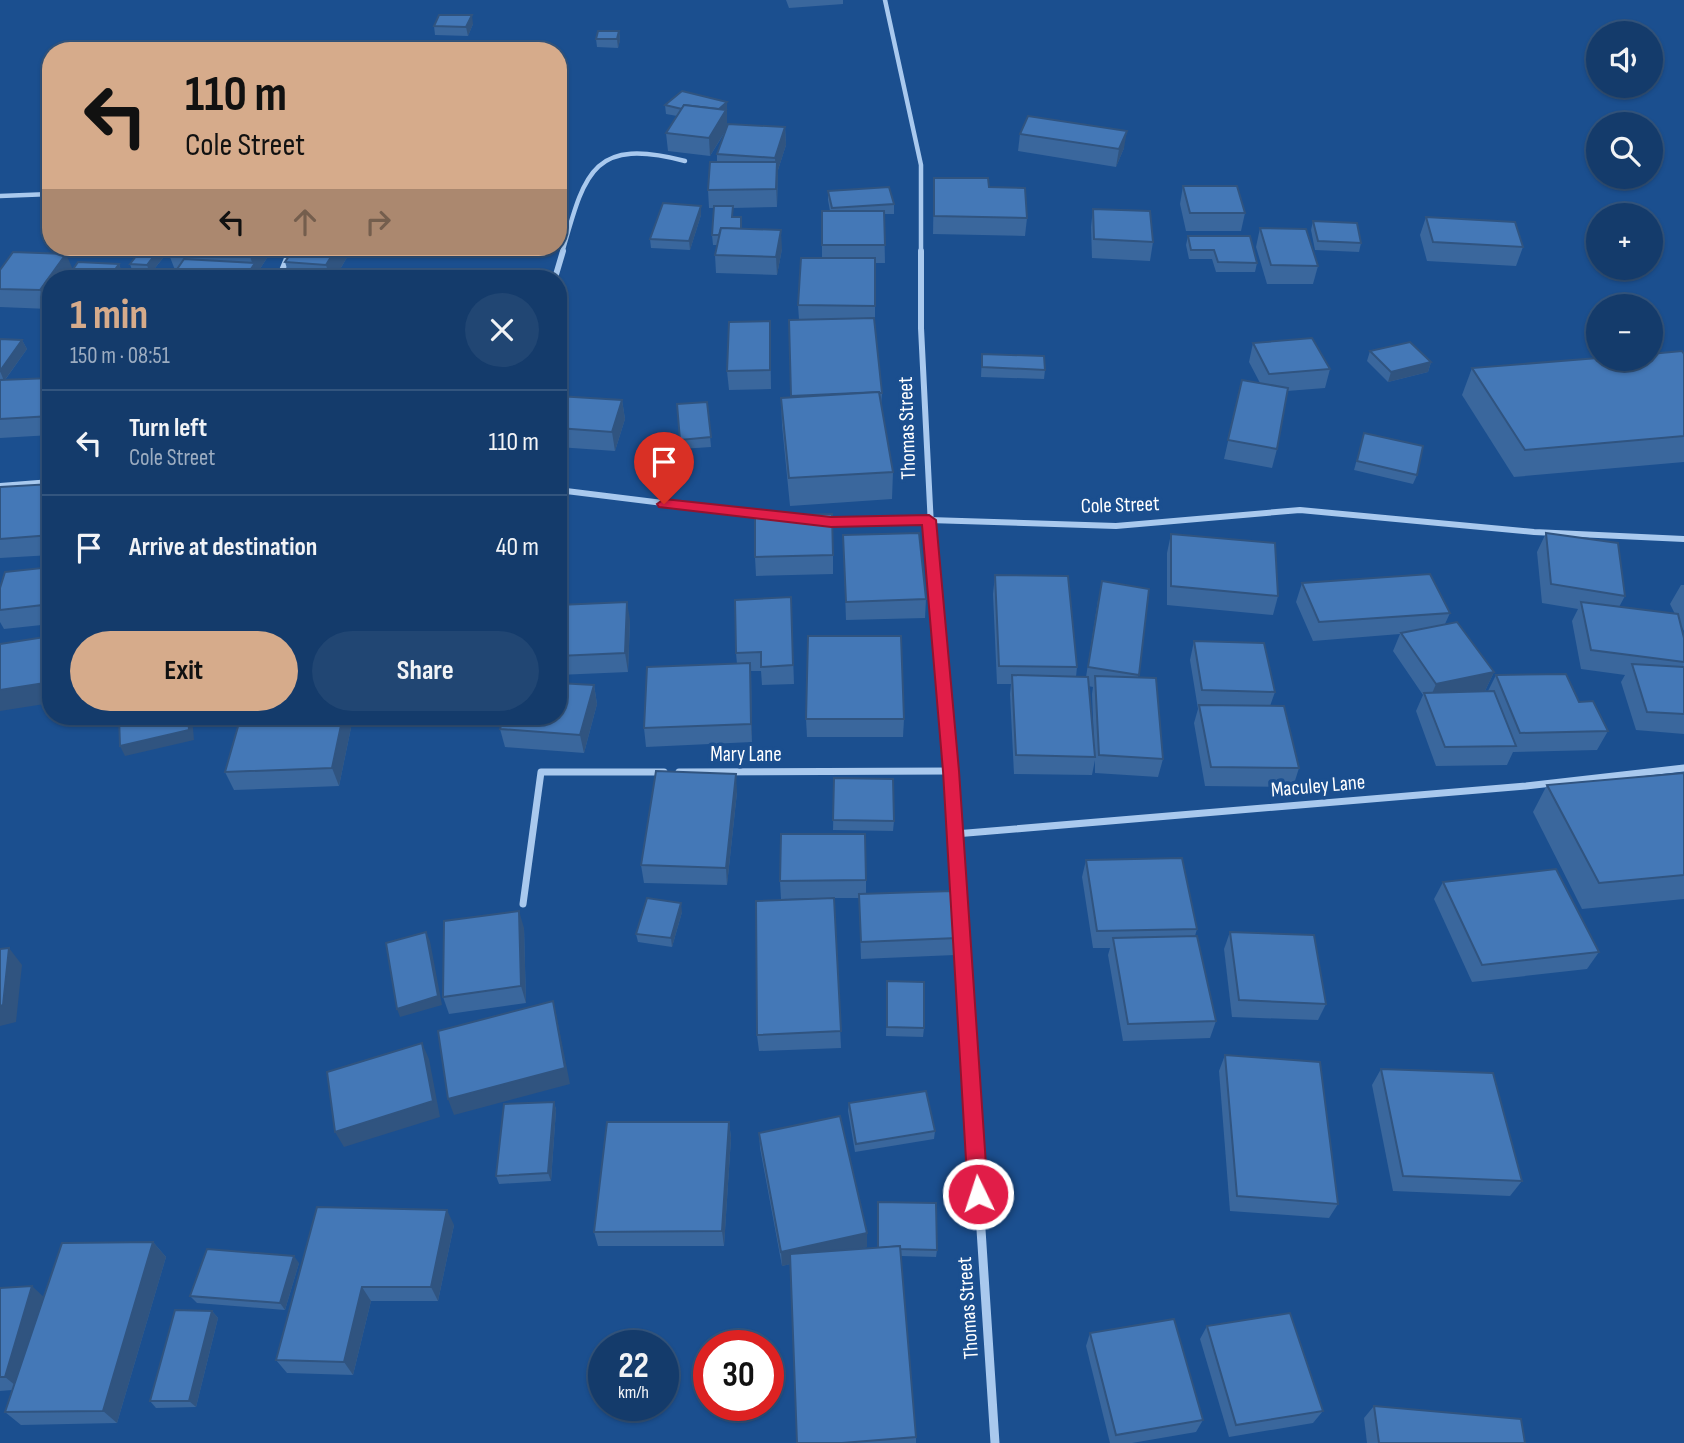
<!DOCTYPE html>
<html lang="en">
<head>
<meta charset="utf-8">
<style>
	body { margin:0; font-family:"Sofia Sans Condensed",sans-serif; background:#214673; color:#f1f3f6; height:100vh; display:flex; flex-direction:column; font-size:26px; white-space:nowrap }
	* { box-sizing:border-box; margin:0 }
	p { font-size:23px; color:#9dadc1 }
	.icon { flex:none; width:38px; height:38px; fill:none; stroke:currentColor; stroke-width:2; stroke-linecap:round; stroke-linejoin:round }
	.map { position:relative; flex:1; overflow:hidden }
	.sheet { position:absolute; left:42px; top:270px; width:525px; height:455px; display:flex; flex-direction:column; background:#143b6b; border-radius:28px; box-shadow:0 2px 5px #0004,0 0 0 2px #33557e }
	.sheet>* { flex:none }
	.top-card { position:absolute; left:42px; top:42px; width:525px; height:214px; border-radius:28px; box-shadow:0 2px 5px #0004,0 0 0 2px #33557e; background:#d6ab8b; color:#111; overflow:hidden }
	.buttons { position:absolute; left:1586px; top:21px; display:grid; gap:14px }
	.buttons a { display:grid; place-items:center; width:77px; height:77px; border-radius:50%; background:#143b6b; box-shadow:0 2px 5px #0004,0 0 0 2px #33557e; font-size:35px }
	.speed { position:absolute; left:588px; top:1330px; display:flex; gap:14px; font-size:35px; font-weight:700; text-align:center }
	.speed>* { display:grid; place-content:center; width:91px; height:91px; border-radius:50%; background:#143b6b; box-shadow:0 2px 5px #0004,0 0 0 2px #33557e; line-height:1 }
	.speed small { font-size:18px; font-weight:400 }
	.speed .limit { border:10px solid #d22; background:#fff; color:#111 }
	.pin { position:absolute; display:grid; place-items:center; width:60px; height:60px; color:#fff; margin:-72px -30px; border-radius:50% 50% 50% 0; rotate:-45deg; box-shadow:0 0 7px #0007 }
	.pin .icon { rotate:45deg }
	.me { position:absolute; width:77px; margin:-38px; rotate:356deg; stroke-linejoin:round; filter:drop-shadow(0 0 5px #0008) }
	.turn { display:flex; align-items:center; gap:24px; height:147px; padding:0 28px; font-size:32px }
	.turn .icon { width:91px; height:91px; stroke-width:2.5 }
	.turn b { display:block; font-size:49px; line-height:60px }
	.lanes { display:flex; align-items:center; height:66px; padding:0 28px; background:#0003; justify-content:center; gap:35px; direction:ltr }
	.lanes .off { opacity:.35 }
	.round { display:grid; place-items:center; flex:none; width:74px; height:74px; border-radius:37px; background:#214673 }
	.overview { display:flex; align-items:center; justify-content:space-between; height:119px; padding:0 28px }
	h1 { font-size:42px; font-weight:700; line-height:52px; color:#d6ab8b }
	.cta { display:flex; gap:14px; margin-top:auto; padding:14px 28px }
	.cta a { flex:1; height:80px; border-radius:42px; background:#d6ab8b; color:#111; font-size:28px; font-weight:700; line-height:80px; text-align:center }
	.cta a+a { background:#214673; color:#f1f3f6 }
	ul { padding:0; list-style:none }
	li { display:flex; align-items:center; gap:21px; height:105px; padding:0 28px; border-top:2px solid #33557e }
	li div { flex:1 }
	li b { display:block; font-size:26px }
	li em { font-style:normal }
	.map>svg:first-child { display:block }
</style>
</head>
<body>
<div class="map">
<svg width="1684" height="1443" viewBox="0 0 1684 1443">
	<rect width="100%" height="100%" fill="#1b4f8f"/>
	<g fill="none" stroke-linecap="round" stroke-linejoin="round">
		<g stroke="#a9c9ee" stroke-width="4.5">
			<polyline points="885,0 921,165 921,253"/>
			<polyline points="0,196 51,194"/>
			<polyline points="290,253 292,247"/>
			<path d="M562,253C585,172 592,137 685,161"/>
		</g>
		<g stroke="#a9c9ee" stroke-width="6">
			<polyline points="921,251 921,328 933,566"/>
			<polyline points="279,278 290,251"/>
			<polyline points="555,278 563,251"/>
			<polyline points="0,486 51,482"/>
			<polyline points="558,490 776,517"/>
			<polyline points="822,521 929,520 1116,526 1300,510 1534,532 1684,539"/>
		</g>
		<g stroke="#a9c9ee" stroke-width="7">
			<polyline points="933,564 963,957"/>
			<polyline points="679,772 951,771"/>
			<polyline points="955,834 1526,786 1684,768"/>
			<polyline points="523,904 541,772 664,772"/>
		</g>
		<polyline stroke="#a9c9ee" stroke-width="9" points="963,955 995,1443"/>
	</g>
	<g fill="#3a679d" fill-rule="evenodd">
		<polygon points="786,0 843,0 843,4 789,8"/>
		<polygon points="473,24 468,36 435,35 434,26"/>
		<polygon points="619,31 620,40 618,48 597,47 596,39"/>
		<polygon points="665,105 727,111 726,112 727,125 785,127 786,145 778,170 777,207 733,208 733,217 742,229 782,249 777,275 716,273 715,255 717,245 713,245 712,235 714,208 709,208 708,190 717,162 717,154 725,132 710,156 668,151 666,133 677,116 666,114"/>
		<polygon points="1020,134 1124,148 1116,167 1018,151"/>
		<polygon points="934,178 989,187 1027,218 1025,236 933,234"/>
		<polygon points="1183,186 1245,213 1241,231 1186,231 1180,204"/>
		<polygon points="828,191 894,204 894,214 884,214 885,263 875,263 875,324 882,393 881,406 893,472 892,499 790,506 782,425 781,398 791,397 799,320 798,305 822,258 822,211 830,211 828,200"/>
		<polygon points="701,206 701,215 690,250 651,248 650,239"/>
		<polygon points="1093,209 1153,242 1150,261 1092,258 1091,227"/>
		<polygon points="1426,217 1523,247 1516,266 1427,261 1420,235"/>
		<polygon points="1313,221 1361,243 1359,252 1315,250 1311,230"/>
		<polygon points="1260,228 1318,266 1313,284 1267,284 1256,247"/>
		<polygon points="1188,236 1257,263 1255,272 1216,272 1212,259 1189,259 1186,245"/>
		<polygon points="143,247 274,247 258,272 175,270 168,252 150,274 133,273 130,264"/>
		<polygon points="353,247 335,278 290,278 285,262"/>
		<polygon points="360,247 424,247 420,256 362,254"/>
		<polygon points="119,264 122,273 51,278 51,306 49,309 0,307 0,270 73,270"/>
		<polygon points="770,321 771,389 729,390 727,371"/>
		<polygon points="0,339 22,340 27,349 5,380 51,378 51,435 0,438"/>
		<polygon points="1253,343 1330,369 1325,388 1287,391 1277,449 1272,468 1224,459 1242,380 1260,383 1249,362"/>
		<polygon points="1370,351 1431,362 1428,372 1388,382 1367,361"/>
		<polygon points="982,354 1045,370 1044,379 981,377"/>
		<polygon points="1684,354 1684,462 1514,477 1462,395 1472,368"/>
		<polygon points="558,396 622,400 625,419 615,451 558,447"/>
		<polygon points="707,402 711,447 681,449 677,404"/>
		<polygon points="1364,433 1417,475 1413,484 1354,470"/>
		<polygon points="51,484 51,555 0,558 0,487"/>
		<polygon points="1546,533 1625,596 1619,607 1675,614 1670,604 1681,585 1684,585 1684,631 1680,624 1684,638 1684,734 1636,730 1621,682 1625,675 1581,669 1572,621 1578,609 1542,603 1537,552"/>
		<polygon points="1171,534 1278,596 1273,615 1167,605 1167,553"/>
		<polygon points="843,535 926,599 925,618 846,620"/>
		<polygon points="833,555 833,574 756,576 755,557"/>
		<polygon points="51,567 51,624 4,629 0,622 0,588"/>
		<path d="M995,575L1077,667L1076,677H1086L1098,600L1149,589L1138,678L1163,759L1158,777L1095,773V760L1092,775L1014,774L1010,694L1011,684H997L993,594ZM1088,686L1093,687L1092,694L1094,743Z"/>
		<polygon points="1302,583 1450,613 1445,624 1494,672 1485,691 1488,691 1496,675 1579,702 1608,731 1597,750 1513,752 1507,765 1436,766 1416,711 1423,695 1393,651 1400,634 1313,641 1296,602"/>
		<polygon points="791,597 794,684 762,685 761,671 751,671 752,742 646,747 644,728 737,664 736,653"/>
		<polygon points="558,605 630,620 628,672 558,675"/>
		<polygon points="1194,641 1275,692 1270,706 1299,768 1293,787 1205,786 1194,723 1198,709 1190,660"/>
		<polygon points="594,685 597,704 584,753 505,747 500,729"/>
		<polygon points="353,718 339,786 234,790 225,772"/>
		<polygon points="806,719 904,719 903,737 807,737"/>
		<polygon points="1684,773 1684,899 1582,909 1533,812 1547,785"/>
		<polygon points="834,778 894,821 893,831 833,830"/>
		<polygon points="737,792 727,885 644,883 641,865"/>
		<polygon points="1086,860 1197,929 1195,936 1216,1021 1210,1038 1123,1041 1108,955 1110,948 1093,948 1082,877"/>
		<polygon points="866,880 866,894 957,938 955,955 861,959 859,898 834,898 841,1048 759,1051 757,1035 818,898 781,899 780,881"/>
		<polygon points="1443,882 1599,952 1587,969 1472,982 1434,899"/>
		<polygon points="682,912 672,947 638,942 636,934"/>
		<polygon points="524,928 526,1003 449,1014 443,997"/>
		<polygon points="1230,932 1326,1004 1318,1020 1232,1017 1224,949"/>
		<polygon points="887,981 924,1028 923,1037 886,1036"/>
		<polygon points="1225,1055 1338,1204 1329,1218 1230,1211 1219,1071"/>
		<polygon points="1381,1069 1522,1181 1510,1196 1393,1191 1372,1085"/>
		<polygon points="554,1102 556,1110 551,1181 499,1184 496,1176"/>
		<polygon points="849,1103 935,1131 934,1139 855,1152 848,1111"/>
		<polygon points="729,1122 731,1138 724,1246 598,1246 594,1232"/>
		<polygon points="759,1133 867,1233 867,1247 857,1249 937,1250 936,1257 901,1256 916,1437 916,1443 797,1443 790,1264 782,1266 760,1148"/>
		<polygon points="317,1207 454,1225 438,1301 371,1301 353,1375 287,1373 276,1360"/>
		<polygon points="153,1242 166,1257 117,1423 21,1425 5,1412 12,1390 0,1391 0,1288 44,1297"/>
		<polygon points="299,1263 285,1310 197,1303 190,1296"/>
		<polygon points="212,1311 218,1318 196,1407 156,1408 150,1401"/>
		<polygon points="1207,1326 1323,1411 1313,1423 1229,1437 1200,1339"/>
		<polygon points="1090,1333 1203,1420 1196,1432 1132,1443 1110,1443 1086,1346"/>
		<polygon points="1374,1406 1525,1443 1367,1443 1364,1418"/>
	</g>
	<g fill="#305480">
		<polygon points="472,15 473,24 468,36 466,27"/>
		<polygon points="619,31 620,40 618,48 617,39"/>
		<polygon points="727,102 727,128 710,156 709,138 710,117"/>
		<polygon points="785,127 786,145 778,170 777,207 775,158"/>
		<polygon points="1127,131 1124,148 1116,167 1119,149"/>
		<polygon points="701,206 701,215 690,250 689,241"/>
		<polygon points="781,230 782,249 777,275 776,257"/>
		<polygon points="161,247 172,247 150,274 147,265"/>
		<polygon points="256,247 274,247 258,272 260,278 245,278 253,266 250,256"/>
		<polygon points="337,247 353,247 335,278 330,278 326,265"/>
		<polygon points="417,247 424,247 420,256"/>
		<polygon points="66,254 74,272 70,278 51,278 51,306 49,309 40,290"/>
		<polygon points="119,264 122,273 119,278 109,278"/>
		<polygon points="22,340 27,349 4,381 0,371"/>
		<polygon points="1431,362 1428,372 1388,382 1391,372"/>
		<polygon points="622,400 625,419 615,451 612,432"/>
		<polygon points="627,602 630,620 628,672 625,653"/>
		<polygon points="750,663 751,682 752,742 751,724"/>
		<polygon points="1494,672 1485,691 1428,703 1436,684"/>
		<polygon points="51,682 51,703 0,711 0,690"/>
		<polygon points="594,685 597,704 584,753 580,735"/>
		<polygon points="188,716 192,716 194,740 125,756 120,746"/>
		<polygon points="343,716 353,716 353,718 339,786 332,768"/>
		<polygon points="736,774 737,792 727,885 726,868"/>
		<polygon points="681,903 682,912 672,947 671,938"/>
		<polygon points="519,911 524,928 526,1003 521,986"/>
		<polygon points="426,932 430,941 442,1005 400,1017 397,1009"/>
		<polygon points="9,948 22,965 16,1022 0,1026 0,1006"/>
		<polygon points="553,1001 557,1018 570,1084 454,1115 448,1099"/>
		<polygon points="422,1043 429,1059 440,1117 344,1147 335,1132"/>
		<polygon points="554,1102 556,1110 551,1181 548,1173"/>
		<polygon points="729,1122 731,1138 724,1246 722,1231"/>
		<polygon points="447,1210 454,1225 438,1301 431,1287"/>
		<polygon points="867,1233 867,1247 782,1266 781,1252"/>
		<polygon points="153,1242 166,1257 117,1423 103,1411"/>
		<polygon points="294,1256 299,1263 285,1310 280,1303"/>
		<polygon points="32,1286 47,1300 21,1390 5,1377"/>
		<polygon points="362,1287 371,1301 353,1375 344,1362"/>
		<polygon points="212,1311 218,1318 196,1407 189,1401"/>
	</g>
	<g fill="#4478b7" stroke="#305480" stroke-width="2">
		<polygon points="439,15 472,15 466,27 434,26"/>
		<polygon points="598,31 619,31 617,39 596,39"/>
		<polygon points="682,91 727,102 719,109 684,105 682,109 665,105"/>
		<polygon points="684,105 726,110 709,138 666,133"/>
		<polygon points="1028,116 1127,131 1119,149 1020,134"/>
		<polygon points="728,124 785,127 775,158 717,154"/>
		<polygon points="710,162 777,162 776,189 708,190"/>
		<polygon points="934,178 988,178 989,187 1025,188 1027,218 934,216"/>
		<polygon points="1183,186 1237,186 1245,213 1190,213"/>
		<polygon points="889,187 894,204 832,208 828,191"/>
		<polygon points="663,203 701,206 689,241 650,239"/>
		<polygon points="714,206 733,206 732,217 741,217 741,229 721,228 719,235 712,235"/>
		<polygon points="1093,209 1150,211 1153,242 1094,239"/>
		<polygon points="822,211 884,211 885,245 822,245"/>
		<polygon points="1426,217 1515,222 1523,247 1433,242"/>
		<polygon points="1313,221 1357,223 1361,243 1318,241"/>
		<polygon points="721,228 781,230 776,257 715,255"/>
		<polygon points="1260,228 1306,229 1318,266 1271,265"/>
		<polygon points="1188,236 1250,236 1257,263 1218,262 1214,250 1191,250"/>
		<polygon points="143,247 161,247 147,265 130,264"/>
		<polygon points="171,247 256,247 250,256 168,252"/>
		<polygon points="295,247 337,247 326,265 285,262"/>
		<polygon points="13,252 66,254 40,290 0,289 0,270"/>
		<polygon points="801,258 875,258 875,306 798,305"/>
		<polygon points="184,259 255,263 245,278 171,278"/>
		<polygon points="78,262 119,264 109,278 67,278"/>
		<polygon points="874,318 882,393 879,393 879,392 791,396 789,320"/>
		<polygon points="770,321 770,370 727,371 729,322"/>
		<polygon points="1312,338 1330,369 1269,374 1253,343"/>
		<polygon points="0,339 22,340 0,371"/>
		<polygon points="1410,342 1431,362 1391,372 1370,351"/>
		<polygon points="1682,351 1684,354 1684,436 1525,450 1472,368 1598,358 1650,359 1650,354"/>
		<polygon points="982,354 1044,356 1045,370 982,367"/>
		<polygon points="51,378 51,416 0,419 0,380"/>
		<polygon points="1242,380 1288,388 1277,449 1228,440"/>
		<polygon points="879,392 893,472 789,478 781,398"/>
		<polygon points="558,396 622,400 612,432 558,428"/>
		<polygon points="707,402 711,437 680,440 677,404"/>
		<polygon points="1364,433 1423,446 1417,475 1357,461"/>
		<polygon points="51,484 51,535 0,539 0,487"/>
		<polygon points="832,514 833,555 755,557 755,516"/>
		<polygon points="919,533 926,599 846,602 843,535"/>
		<polygon points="1546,533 1618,543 1625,596 1551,584"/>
		<polygon points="1171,534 1275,543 1278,596 1171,586"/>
		<polygon points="51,567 51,604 0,610 0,588 5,572"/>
		<polygon points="1430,574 1450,613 1319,622 1302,583"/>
		<polygon points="995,575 1068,576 1077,667 999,666"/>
		<polygon points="1102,581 1149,589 1139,675 1088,667"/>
		<polygon points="791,597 793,665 761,667 761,652 736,653 735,600"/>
		<polygon points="627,602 625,653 558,656 558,605"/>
		<polygon points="1581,602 1678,614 1684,638 1684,662 1591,650"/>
		<polygon points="1457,622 1494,672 1436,684 1401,633"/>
		<polygon points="51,636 51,682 0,690 0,644"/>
		<polygon points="808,636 901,636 904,719 806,719"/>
		<polygon points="1194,641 1264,643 1275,692 1202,690"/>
		<polygon points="750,663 751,724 644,728 647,667"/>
		<polygon points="1632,664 1684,667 1684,714 1647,712"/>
		<polygon points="1566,674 1579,702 1593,701 1608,731 1520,733 1496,675"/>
		<polygon points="1012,675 1088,677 1095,757 1016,755"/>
		<polygon points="1095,676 1156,678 1163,759 1099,755"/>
		<polygon points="558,683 594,685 580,735 500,729 504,716 558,716"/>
		<polygon points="1494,691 1516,746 1445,747 1424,693"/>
		<polygon points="1199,705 1284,706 1299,768 1211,767"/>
		<polygon points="119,716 188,716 189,730 120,746"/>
		<polygon points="241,716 343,716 332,768 225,772"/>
		<polygon points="656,771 736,774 726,868 641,865"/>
		<polygon points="1684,773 1684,875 1599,883 1547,785"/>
		<polygon points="834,778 893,779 894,821 833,820"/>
		<polygon points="781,834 865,834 866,880 780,881"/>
		<polygon points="1182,858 1197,929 1097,931 1086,860"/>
		<polygon points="1556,869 1599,952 1482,965 1443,882"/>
		<polygon points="952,891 957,938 861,942 859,894"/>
		<polygon points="647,898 681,903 671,938 636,934"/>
		<polygon points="834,898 841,1031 757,1035 756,901"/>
		<polygon points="519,911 521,986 443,997 444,921"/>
		<polygon points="426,932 438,996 397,1009 386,943"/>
		<polygon points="1230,932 1314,935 1326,1004 1239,1000"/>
		<polygon points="1197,936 1216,1021 1128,1024 1113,938"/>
		<polygon points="9,948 3,1005 0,1006 0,949"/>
		<polygon points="887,981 924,982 924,1028 887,1027"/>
		<polygon points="553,1001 565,1068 448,1099 438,1031"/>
		<polygon points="422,1043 433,1101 335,1132 327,1072"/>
		<polygon points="1225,1055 1320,1062 1338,1204 1237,1196"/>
		<polygon points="1381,1069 1493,1073 1522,1181 1403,1176"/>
		<polygon points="926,1091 935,1131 856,1144 849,1103"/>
		<polygon points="554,1102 548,1173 496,1176 504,1104"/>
		<polygon points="840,1116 867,1233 781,1252 759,1133"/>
		<polygon points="607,1122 729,1122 722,1231 594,1232"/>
		<polygon points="878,1202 936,1203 937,1250 900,1249 900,1246 878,1248"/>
		<polygon points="317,1207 447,1210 431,1287 362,1287 344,1362 276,1360"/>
		<polygon points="153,1242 103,1411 5,1412 62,1243"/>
		<polygon points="900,1246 916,1437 842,1443 797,1443 790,1254"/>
		<polygon points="207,1249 294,1256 280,1303 190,1296"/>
		<polygon points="32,1286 5,1377 0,1377 0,1288"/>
		<polygon points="175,1310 212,1311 189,1401 150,1401"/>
		<polygon points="1290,1313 1323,1411 1236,1425 1207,1326"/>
		<polygon points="1174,1319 1203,1420 1116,1435 1090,1333"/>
		<polygon points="1374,1406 1521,1419 1525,1443 1379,1443"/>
	</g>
	<polygon fill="#e11d48" stroke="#92132f" stroke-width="2" points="664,499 831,517 929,515 936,520 959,771 988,1194 985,1201 978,1203 971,1201 968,1194 943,771 922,525 831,527 659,507 657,504"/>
	<g text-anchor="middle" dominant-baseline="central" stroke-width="7" stroke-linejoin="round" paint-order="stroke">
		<g font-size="21" fill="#fff" stroke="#1b4f8f">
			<text transform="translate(907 428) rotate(-92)">Thomas Street</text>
			<text transform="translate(1120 505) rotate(-2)">Cole Street</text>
			<text x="746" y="754">Mary Lane</text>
			<text transform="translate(1318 786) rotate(-5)">Maculey Lane</text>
			<text transform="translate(968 1308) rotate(-94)">Thomas Street</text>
		</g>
	</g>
</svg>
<div class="buttons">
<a><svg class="icon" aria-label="sound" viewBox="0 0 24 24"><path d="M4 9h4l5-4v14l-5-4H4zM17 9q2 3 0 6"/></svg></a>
<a><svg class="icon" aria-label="search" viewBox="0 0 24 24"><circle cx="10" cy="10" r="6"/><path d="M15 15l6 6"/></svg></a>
<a>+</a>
<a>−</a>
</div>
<div class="speed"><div>22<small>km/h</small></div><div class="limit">30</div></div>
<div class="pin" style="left:664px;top:504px;background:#d93025"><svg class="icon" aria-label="arrive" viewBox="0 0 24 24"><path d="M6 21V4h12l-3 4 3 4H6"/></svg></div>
<svg class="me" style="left:978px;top:1194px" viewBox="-20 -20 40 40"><circle r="17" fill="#e11d48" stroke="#fff" stroke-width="3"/><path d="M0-11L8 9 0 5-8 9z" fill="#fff"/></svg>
<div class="top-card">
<div class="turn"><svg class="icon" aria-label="left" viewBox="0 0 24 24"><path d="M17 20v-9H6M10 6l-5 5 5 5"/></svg><div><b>110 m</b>Cole Street</div></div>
<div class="lanes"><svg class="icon" aria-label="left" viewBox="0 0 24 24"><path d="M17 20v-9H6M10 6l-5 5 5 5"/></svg><svg class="icon off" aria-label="ahead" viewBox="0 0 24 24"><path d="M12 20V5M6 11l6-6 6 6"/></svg><svg class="icon off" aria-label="right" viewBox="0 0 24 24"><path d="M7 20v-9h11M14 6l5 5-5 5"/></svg></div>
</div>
<section class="sheet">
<div class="overview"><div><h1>1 min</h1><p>150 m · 08:51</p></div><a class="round"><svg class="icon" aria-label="close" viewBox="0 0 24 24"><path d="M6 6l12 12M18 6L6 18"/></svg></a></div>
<ul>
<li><svg class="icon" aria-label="left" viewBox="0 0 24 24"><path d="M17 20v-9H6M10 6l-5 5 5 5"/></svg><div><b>Turn left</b><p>Cole Street</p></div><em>110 m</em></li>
<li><svg class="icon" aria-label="arrive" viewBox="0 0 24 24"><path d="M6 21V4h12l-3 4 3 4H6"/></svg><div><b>Arrive at destination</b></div><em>40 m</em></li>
</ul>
<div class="cta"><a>Exit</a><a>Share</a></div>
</section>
</div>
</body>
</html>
